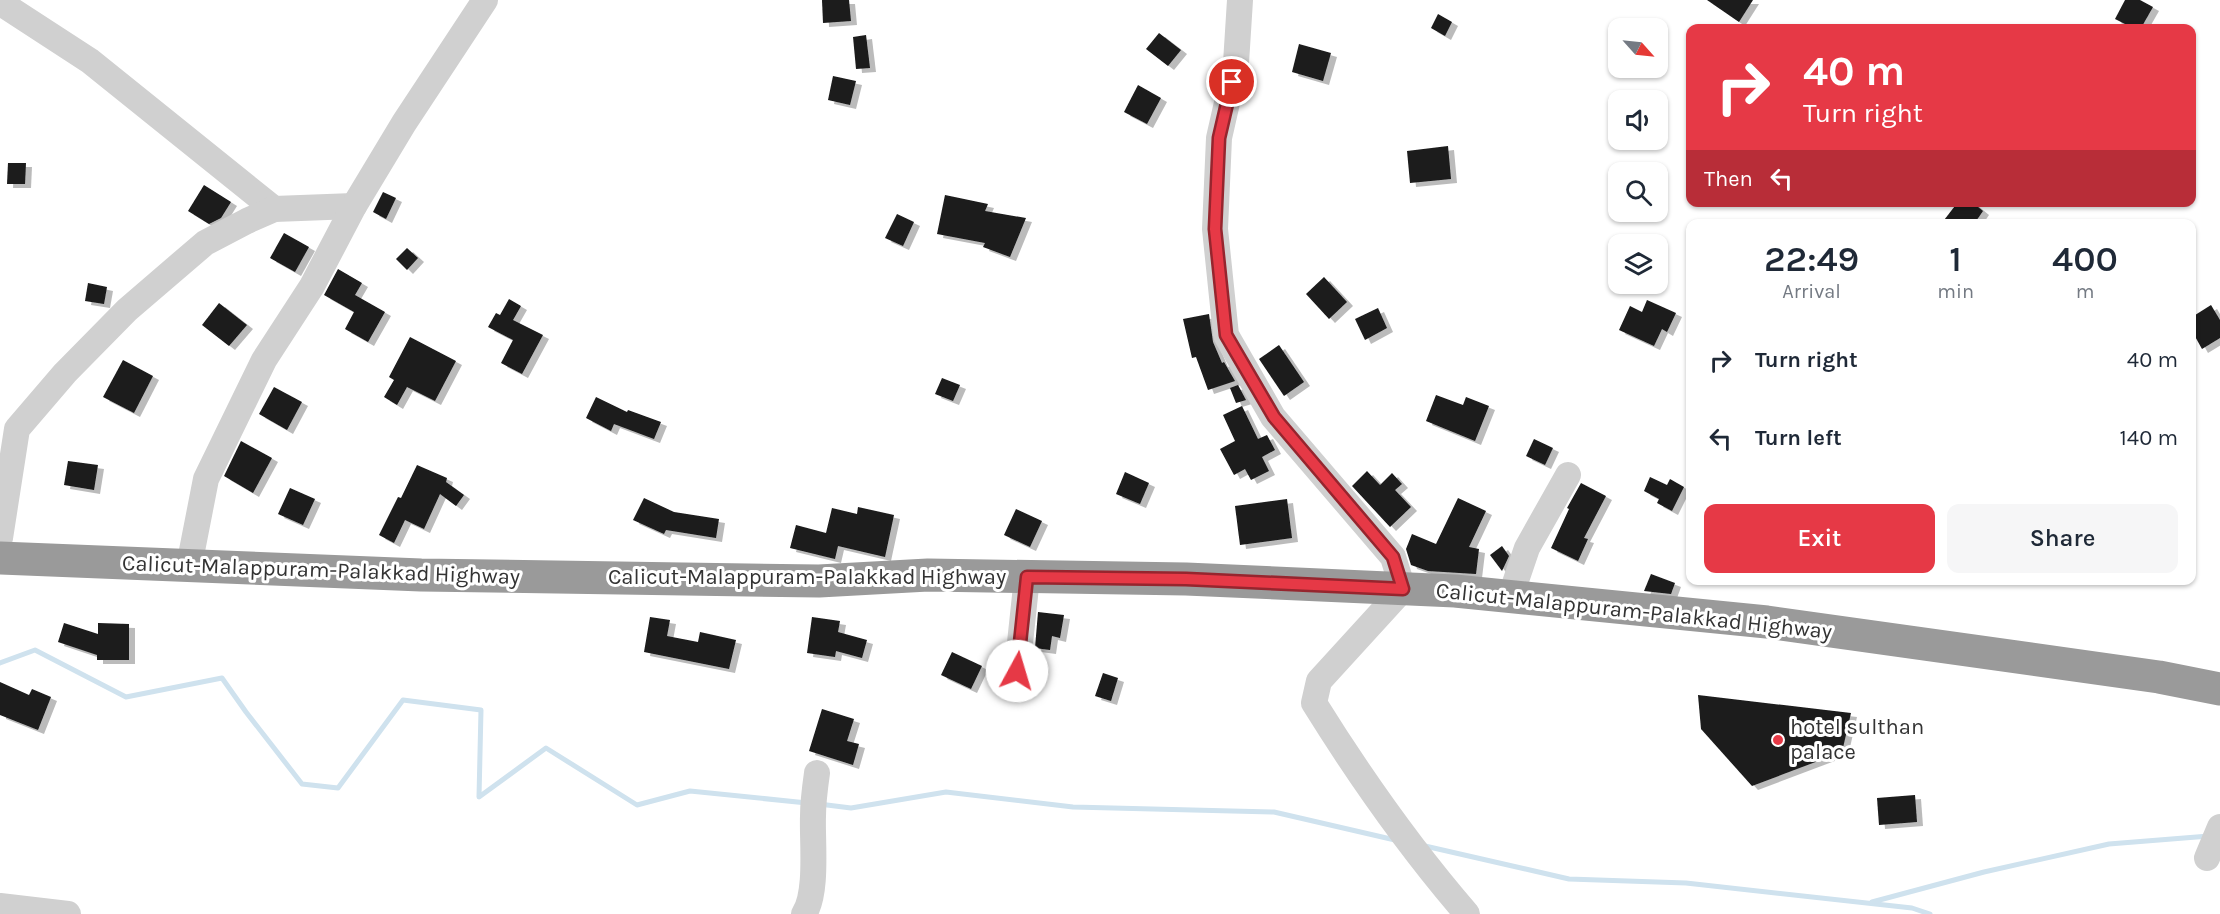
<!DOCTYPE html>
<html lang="en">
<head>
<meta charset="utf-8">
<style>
	body { margin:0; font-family:Karla,sans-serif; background:#f6f6f7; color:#1f2937; height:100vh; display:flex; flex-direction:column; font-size:22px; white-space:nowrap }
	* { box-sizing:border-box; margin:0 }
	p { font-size:20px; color:#747a83 }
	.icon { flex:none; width:33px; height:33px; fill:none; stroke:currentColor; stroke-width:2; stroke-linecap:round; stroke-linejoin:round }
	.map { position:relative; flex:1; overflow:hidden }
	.side { position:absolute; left:1686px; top:219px; width:510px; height:366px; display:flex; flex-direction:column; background:#fff; border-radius:12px; box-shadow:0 2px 4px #0004 }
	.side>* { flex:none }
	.banner { position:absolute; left:1686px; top:24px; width:510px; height:183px; border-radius:12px; box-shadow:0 2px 4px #0004; background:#e63946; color:#fff; overflow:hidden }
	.needle { width:39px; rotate:117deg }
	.tools { position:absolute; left:1608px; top:18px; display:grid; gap:12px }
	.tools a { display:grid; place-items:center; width:60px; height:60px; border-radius:12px; background:#fff; box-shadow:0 2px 4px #0004; font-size:30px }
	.pin { position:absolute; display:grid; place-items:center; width:51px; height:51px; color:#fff; margin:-26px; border:3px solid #fff; border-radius:50%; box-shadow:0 2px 6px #0007 }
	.me { position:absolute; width:66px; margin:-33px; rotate:6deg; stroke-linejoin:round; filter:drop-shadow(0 0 4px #0008) }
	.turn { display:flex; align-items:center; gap:21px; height:126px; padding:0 18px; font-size:27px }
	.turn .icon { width:78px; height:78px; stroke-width:2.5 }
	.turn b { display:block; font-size:42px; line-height:51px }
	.then { display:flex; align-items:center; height:57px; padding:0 18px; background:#0003; gap:12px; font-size:22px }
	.eta { display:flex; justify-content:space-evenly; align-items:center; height:102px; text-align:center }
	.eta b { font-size:36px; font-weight:600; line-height:42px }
	.action { display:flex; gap:12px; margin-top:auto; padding:12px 18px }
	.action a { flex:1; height:69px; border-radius:12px; background:#e63946; color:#fff; font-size:24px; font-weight:600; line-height:69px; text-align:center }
	.action a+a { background:#f6f6f7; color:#1f2937 }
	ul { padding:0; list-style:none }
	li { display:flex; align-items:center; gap:18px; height:78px; padding:0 18px }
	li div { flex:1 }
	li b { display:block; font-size:22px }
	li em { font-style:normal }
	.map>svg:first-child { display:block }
</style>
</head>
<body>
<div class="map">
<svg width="2220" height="914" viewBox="0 0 2220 914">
	<defs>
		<filter id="shadow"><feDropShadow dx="6" dy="4" stdDeviation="0" flood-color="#0004"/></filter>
	</defs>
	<rect width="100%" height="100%" fill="#fff"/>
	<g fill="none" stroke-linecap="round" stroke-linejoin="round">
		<g stroke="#cfe2ee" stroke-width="5">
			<polyline points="0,663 35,650 126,697 222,678 246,712 302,784 338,788 403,700 481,710 479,797 546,748 637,805 690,791 807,803"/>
			<polyline points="819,804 851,808 946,792 1073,807 1274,812 1395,840"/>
			<polyline points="1425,846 1569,879 1686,883 1912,908 1930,914"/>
			<polyline points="1872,902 1984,872 2109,844 2209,836"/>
		</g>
	</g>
	<g fill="#1a1a1a" filter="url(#shadow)">
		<polygon points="822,0 849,0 851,21 823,23"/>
		<polygon points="1707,0 1753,0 1739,22"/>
		<polygon points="2125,0 2140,0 2153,7 2141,28 2133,28 2115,19"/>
		<polygon points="1438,14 1452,22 1445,36 1431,28"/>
		<polygon points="1159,33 1181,50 1168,66 1146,49"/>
		<polygon points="866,35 870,68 856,69 853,37"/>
		<polygon points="1299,44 1331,53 1323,81 1292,72"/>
		<polygon points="833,76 856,81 850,105 828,100"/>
		<polygon points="1138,85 1161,98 1147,124 1124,112"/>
		<polygon points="1448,146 1451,179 1410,183 1407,151"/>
		<polygon points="8,163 26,163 25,184 7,184"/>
		<polygon points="204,185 231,202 221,218 209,224 188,211"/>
		<polygon points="383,192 396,198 386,219 373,212"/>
		<polygon points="945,195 988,204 985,211 1026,218 1010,257 983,247 985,243 937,234"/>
		<polygon points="1958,202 1972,202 1983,211 1974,224 1941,224"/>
		<polygon points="897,214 914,222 903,246 885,238"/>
		<polygon points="284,233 309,247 295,272 270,258"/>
		<polygon points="407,248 418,258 407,270 396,259"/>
		<polygon points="338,269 362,283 355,295 385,312 368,342 345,329 354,312 324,295"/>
		<polygon points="1324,277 1347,302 1329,319 1306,294"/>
		<polygon points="88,283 107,287 104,304 85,301"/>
		<polygon points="509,299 521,306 513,320 543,335 522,374 501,363 513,340 488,327 496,313 500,315"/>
		<polygon points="1647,300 1676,313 1667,332 1662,329 1654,346 1619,330 1630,306 1642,312"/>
		<polygon points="219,303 247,325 229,346 202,325"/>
		<polygon points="2211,305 2220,320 2220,338 2202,349 2192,331 2192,317"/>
		<polygon points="1378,308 1387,328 1365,340 1355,319"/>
		<polygon points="1209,314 1213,342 1222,363 1224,362 1235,381 1208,390 1196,357 1192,358 1183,319"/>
		<polygon points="410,337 456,361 435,401 407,387 397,405 384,397 394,380 389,377"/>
		<polygon points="1279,345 1304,382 1284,396 1259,359"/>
		<polygon points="123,360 153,376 134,413 103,397"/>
		<polygon points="942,378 960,385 953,401 935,394"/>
		<polygon points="1238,385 1246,400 1236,403 1230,388"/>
		<polygon points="274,387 302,402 287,430 259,414"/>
		<polygon points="1436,395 1463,405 1466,397 1489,406 1475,441 1426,421"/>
		<polygon points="596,397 627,412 628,410 661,422 654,439 614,424 611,431 586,418"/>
		<polygon points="1242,406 1258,439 1267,435 1275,450 1262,457 1269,471 1251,480 1245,469 1234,475 1220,449 1235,441 1223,415"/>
		<polygon points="1534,439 1553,448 1545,465 1526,456"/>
		<polygon points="241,441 272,458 253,493 224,476"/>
		<polygon points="68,461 98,465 94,490 64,485"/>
		<polygon points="417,465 447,478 446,482 464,495 456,506 440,494 424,529 405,520 394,543 379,535 398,497 401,498"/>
		<polygon points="1367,471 1380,485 1392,473 1402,484 1395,490 1411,507 1390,527 1352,486"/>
		<polygon points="1125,472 1149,483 1140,504 1116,494"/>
		<polygon points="1650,477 1667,485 1670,479 1684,487 1672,511 1657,503 1659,499 1644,491"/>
		<polygon points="1581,483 1606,496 1584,538 1588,539 1578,561 1551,548 1569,509 1567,508"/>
		<polygon points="290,488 315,499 303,525 278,514"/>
		<polygon points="644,498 674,512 719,519 716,538 666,530 664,534 633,520"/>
		<polygon points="1458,498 1486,511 1469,547 1479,549 1476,574 1428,571 1411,565 1406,549 1412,534 1436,544"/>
		<polygon points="1287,499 1292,538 1240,545 1235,506"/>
		<polygon points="858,507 894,515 885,557 838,546 835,559 790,548 796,525 826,533 832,508 857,514"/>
		<polygon points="1016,509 1042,521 1030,547 1004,535"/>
		<polygon points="1502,546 1509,556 1502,571 1490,555"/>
		<polygon points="1651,574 1675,583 1671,594 1644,591"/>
		<polygon points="1038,612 1064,615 1060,638 1052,636 1050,650 1035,648"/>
		<polygon points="650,617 670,620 667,636 698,642 700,632 736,640 729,669 644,652"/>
		<polygon points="812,617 840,621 838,632 867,640 862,658 836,651 835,657 807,653"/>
		<polygon points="64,623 98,634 98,623 129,624 129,660 97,660 97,655 58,642"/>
		<polygon points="952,652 982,666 971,689 941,675"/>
		<polygon points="1103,673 1118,678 1111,701 1095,696"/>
		<polygon points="0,682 29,695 32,689 51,697 38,730 0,715"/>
		<polygon points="1698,695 1851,713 1842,752 1752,786 1701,729"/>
		<polygon points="822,709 854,719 847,741 859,744 853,765 809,751"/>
		<polygon points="1915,795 1917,822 1879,825 1877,798"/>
	</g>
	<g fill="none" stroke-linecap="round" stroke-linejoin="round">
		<g stroke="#d0d0d0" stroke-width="26">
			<polyline points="0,0 4,5 90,61 274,209"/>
			<path d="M1240,0L1236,63L1219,138L1215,229L1226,335L1273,417L1393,557L1403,589L1319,681L1314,703C1360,777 1410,848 1467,914"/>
			<polyline points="0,538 17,429 65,373 127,310 205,243 247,221 274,209 354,206"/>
			<polyline points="189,566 206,479 264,360 312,286 354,206 404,123 485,0"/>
			<polyline points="1511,595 1527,548 1568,475"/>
			<polyline points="1017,671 1027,577"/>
			<polyline points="2207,858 2220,827"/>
			<polyline points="0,906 68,914"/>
			<path d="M804,914C818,893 812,841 813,816C813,801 815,787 817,773"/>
		</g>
		<polyline stroke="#9a9a9a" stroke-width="33" points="0,558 421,575 819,581 928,575 1186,579 1455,591 1767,622 2159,677 2220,689"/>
	</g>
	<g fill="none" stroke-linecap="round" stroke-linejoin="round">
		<g stroke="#96252e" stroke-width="15">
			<polyline id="route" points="1017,671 1027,577 1186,579 1403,589 1393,557 1274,417 1226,335 1215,229 1219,138 1232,82"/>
		</g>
		<use href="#route" stroke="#e63946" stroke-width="10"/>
	</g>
	<circle fill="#e63946" stroke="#fff" stroke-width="2" cx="1778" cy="740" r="6"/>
	<g text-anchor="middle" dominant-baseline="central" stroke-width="6" stroke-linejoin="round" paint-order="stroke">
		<g font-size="22" fill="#333" stroke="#fff">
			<text transform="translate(321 570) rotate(2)">Calicut-Malappuram-Palakkad Highway</text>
			<text x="807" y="577">Calicut-Malappuram-Palakkad Highway</text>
			<text transform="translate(1634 611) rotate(6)">Calicut-Malappuram-Palakkad Highway</text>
		</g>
		<g font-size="22" fill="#333" stroke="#fff" text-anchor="start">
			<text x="1790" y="727">hotel sulthan<tspan x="1790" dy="25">palace</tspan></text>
		</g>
	</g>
</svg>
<div class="tools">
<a><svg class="needle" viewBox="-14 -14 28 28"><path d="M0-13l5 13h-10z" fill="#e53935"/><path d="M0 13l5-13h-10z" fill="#747a83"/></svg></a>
<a><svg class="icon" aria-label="sound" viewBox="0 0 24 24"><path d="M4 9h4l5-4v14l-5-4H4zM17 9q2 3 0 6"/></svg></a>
<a><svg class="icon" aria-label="search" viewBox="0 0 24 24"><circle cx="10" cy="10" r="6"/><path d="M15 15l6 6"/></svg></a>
<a><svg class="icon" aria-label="layers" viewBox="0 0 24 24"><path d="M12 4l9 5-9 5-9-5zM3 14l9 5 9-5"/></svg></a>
</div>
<div class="pin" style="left:1232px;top:82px;background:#d93025"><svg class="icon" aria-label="arrive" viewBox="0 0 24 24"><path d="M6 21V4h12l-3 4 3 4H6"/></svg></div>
<svg class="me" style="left:1017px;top:671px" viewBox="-20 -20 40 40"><circle r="19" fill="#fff"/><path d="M0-13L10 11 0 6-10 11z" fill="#e63946"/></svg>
<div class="banner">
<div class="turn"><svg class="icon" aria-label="right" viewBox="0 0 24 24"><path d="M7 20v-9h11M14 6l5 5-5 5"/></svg><div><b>40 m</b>Turn right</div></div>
<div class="then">Then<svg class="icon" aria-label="left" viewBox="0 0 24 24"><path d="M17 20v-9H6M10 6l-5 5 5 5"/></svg></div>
</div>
<section class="side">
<div class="eta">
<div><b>22:49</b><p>Arrival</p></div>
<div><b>1</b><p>min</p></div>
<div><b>400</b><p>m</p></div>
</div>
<ul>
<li><svg class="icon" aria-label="right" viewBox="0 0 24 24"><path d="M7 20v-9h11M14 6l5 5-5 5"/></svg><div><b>Turn right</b></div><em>40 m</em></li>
<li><svg class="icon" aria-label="left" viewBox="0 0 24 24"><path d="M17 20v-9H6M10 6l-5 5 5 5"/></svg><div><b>Turn left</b></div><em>140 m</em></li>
</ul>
<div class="action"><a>Exit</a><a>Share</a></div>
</section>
</div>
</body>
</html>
